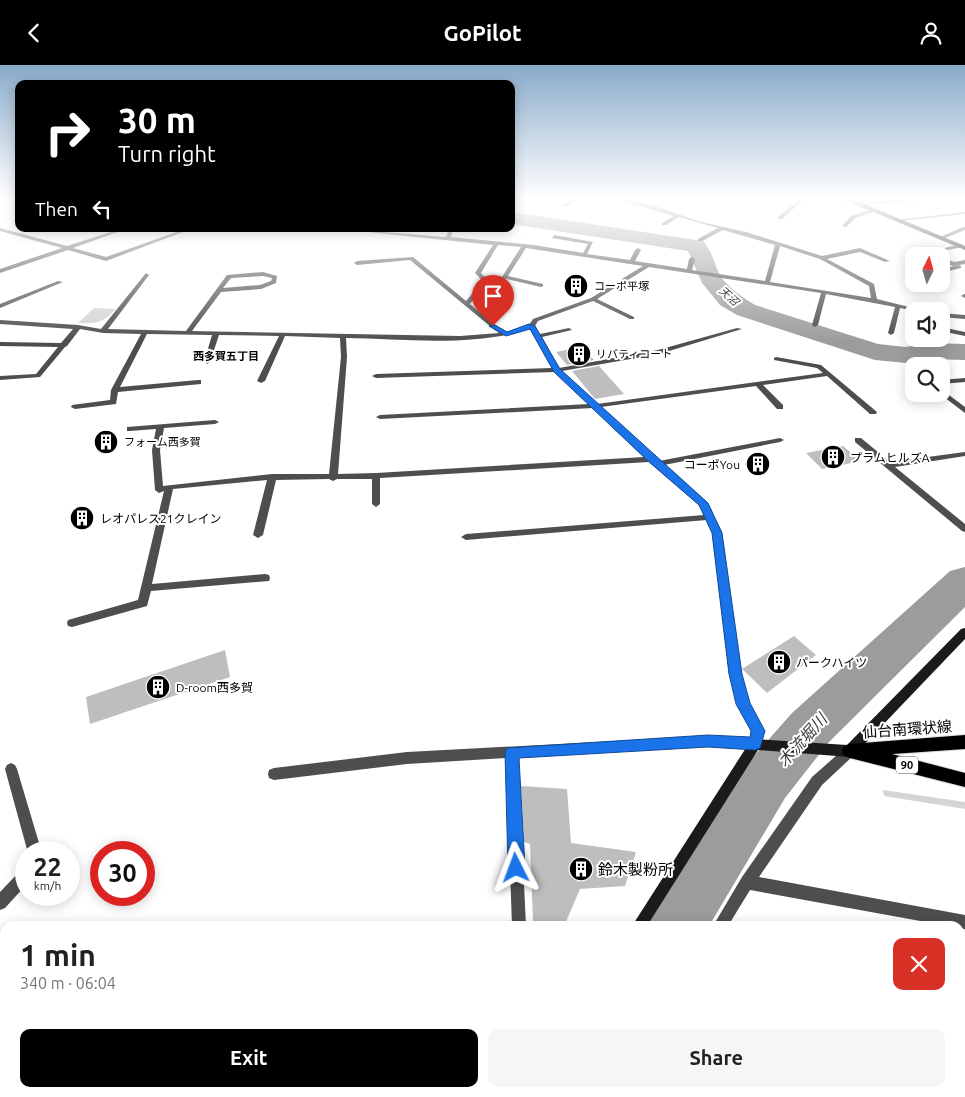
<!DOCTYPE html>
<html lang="en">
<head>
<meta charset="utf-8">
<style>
	body { margin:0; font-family:Ubuntu,"Noto Sans JP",sans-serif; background:#f6f6f6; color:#202124; height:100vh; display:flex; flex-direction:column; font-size:19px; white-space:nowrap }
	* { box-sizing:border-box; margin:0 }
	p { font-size:16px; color:#757577 }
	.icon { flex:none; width:28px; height:28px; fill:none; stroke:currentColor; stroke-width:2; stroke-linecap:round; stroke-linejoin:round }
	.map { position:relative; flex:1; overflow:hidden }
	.sheet { position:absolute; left:0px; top:856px; width:965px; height:176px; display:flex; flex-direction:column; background:#fff; border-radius:15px 15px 0 0; box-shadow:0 2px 12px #0003 }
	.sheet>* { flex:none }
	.top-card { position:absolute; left:15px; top:15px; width:500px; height:152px; border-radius:10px; box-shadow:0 2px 12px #0003; background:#000; color:#fff; overflow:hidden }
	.needle { width:32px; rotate:5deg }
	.controls { position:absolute; left:905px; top:182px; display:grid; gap:10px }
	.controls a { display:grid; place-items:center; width:45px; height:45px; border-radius:10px; background:#fff; box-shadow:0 2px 12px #0003; font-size:25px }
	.speed { position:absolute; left:15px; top:776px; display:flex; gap:10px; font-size:25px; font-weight:700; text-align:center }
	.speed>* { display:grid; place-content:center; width:65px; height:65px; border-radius:50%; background:#fff; box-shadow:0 2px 12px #0003; line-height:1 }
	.speed small { font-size:12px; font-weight:400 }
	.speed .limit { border:8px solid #d22; background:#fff; color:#111 }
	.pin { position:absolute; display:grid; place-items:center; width:42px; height:42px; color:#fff; margin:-51px -21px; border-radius:50% 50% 50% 0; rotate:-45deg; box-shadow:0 0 5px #0007 }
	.pin .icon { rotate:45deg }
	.me { position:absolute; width:55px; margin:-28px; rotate:357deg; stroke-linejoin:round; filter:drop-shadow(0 0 4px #0008) }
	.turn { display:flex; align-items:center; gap:18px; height:105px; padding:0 20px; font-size:22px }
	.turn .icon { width:65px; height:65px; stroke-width:2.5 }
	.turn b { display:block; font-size:35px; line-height:42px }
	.then { display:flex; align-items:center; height:48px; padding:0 20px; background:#0003; gap:10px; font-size:19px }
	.round { display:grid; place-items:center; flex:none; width:52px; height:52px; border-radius:10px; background:#f6f6f6 }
	.summary { display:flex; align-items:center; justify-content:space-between; height:85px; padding:0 20px }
	h1 { font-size:30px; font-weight:700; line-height:38px }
	.action { display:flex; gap:10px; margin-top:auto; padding:10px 20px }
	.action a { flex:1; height:58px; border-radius:10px; background:#000; color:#fff; font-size:20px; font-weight:700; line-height:58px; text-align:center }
	.action a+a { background:#f6f6f6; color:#202124 }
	header { display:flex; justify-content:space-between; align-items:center; height:65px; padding:0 20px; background:#000; color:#fff; font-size:22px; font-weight:700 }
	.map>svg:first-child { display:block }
</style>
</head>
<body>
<header><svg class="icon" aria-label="back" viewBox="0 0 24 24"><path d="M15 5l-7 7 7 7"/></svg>GoPilot<svg class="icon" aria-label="person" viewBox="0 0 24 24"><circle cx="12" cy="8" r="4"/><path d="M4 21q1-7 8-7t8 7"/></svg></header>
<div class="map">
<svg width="965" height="1032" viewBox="0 0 965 1032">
	<rect width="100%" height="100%" fill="#fff"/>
	<g fill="#d5d5d5">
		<path d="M94,243L116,244C102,258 97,259 78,258Z"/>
		<polygon points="883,725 965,737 965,744 884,731"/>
	</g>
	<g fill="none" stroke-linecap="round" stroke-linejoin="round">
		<g fill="#9c9c9c" fill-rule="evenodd">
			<path d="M511,147L703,176C713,187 714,200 721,212C730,224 742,232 755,240L878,279L906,282L928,278L965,279V295L928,294L906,298L875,295L737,250L720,240L702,218L688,186L511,159Z"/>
			<polygon points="965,502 965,542 828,678 785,733 709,861 643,861 652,839 747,699 792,648 950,506"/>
			<polygon points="548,1028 620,1028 618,1032 546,1032"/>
		</g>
	</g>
	<g fill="#bebebe">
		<polygon points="582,282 594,295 567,300 556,287"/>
		<polygon points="599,301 624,329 595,334 572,306"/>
		<polygon points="843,381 861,396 822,404 806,388"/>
		<polygon points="794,571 816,590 767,628 742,604"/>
		<polygon points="225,585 230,612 90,659 86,632"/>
		<polygon points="521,721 567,724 571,778 636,787 625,821 580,824 565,859 533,856 530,779 524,777"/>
	</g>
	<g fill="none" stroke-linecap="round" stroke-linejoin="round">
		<g stroke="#dbdbdb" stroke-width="2">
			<polygon id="primary" points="965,670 965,684 892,689 965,708 965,722 850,693 844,691 842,686 844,681 850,679"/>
		</g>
		<g fill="#4e4e4e" fill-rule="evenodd">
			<polygon points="577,132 583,132 566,142 562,141"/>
			<path d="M609,132H617L655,141L701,157L746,167L822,191L860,183L890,196L885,197L860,187L827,194L874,219L877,234L925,246H915L900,243L894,268L891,270L888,268L895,242L826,229L818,260L815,262L812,260L821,228L649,202L597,234L634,252V254H630L593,236L538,256L535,261L540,269L569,263L572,265L542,272L559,303L658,285L737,263L742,264L659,289L562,306L597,339L823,308L817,303L774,295V293L776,292L821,300L877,347L876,349H870L827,311L763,320L783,340V344H777L756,321L601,342L659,396L780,373L784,375L780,377L664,400L706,436L722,467L741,609L749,638L764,666L759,683L755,684L708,681L518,692L526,861H512L506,693L407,699L274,715L269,713L268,709L269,705L274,703L407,687L708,671L750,673L752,666L737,639L729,609L712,467L707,455L466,475L461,472L466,469L704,450L699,440L649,397L380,413V439L376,442L372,439V414H337L333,416L329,414L276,415L263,470L258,473L253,470L267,415L173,424L152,519L265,509L269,510L270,513L269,516L151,526L147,541L72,562L68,561L67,558L68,555L138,535L164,426L159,428L155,425L152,385L156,364L130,366H127V362L215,355L219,357L215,359L164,363L160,385L163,421L272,409H329L341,292L340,273L285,271L265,316L261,318L257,316L279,271L219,270L210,297L207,299L204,297L212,270L147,269L120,322L198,315H201V319L118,327L116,339L75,344L71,342L72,340L110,335L111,325L141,269L103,268L80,264L67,281L65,282L40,312L0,315V311L36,309L58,282L0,281V277L61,278L73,264L0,259V255L78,260L101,264L146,208L149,210L108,264L186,266L227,210L263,207L277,211L276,218L261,224L221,227L192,266L460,271L499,268L491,262L410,195L357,200L354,198L357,196L413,192L466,236L481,218V214L475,208L493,180L349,165L347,164L446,172L449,164H453L451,172L534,180L583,188L588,179L552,173L554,170L593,177L587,189L630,195L635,185L638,183L641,185L635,196L687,204L689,194L692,192L695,194L692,205L765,216L775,180L723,165L702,176H698V174L718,163L679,152L666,160H662V158L674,151ZM498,180L521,182L502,212L503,213L541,222L543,221V219L508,211L526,183L643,201L591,233L533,254L529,260L507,267L495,260L470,239L487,218V214L481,208ZM780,181L820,194L869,221L871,233L770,217ZM263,211L272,213L271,216L260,220L223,223L231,213ZM530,264L552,303L376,309L372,311L376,313L555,307L589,339L380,350L376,352L380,354L593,343L644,392L376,408L338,409L347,292L346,273C407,274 472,282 530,264Z"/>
			<polygon points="802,132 807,132 782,154 778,154 778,152"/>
			<polygon points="924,133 926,135 860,140 858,139"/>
			<polygon points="874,144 876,146 855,153 846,162 842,161 851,151"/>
			<polygon points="965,147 965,149 899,156 897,155"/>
			<polygon points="963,162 965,162 965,165 943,174 938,173"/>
			<polygon points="0,163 67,181 120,164 126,164 73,183 106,192 185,164 191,164 106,196 68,185 0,208 0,204 62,183 0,166"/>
			<polygon points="961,179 963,182 932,188 936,191 930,191 924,188"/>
			<polygon points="941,192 954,197 965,195 965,199 953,201 941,196"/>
			<polygon points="959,200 961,201 961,203 941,208 941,204"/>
			<polygon points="58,216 63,217 0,243 0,239"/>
			<polygon points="964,229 965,229 965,233 961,231"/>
			<polygon points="941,248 965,250 965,254 941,252"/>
			<polygon points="941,262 965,267 965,271 941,266"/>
			<polygon points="965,313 965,317 941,319 941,315"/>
			<polygon points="941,324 965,342 965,348 940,329 941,329"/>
			<polygon points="855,373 861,373 890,397 965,387 965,391 895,402 965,459 965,467 962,466 855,377"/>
			<polygon points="850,680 854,682 856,686 854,690 822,720 759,812 965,850 965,864 960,864 960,861 948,861 750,825 728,861 713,861 742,812 812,712 846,682"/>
			<polygon points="11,698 15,700 17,704 42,788 28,788 5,704 7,700"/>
			<polygon points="26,803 26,820 5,843 0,845 0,827 21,805"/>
			<rect x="0" y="955" width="5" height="16"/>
			<polygon points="69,1028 88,1028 86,1032 67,1032"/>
			<polygon points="379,1028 397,1028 396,1032 378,1032"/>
			<polygon points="623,1028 641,1028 639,1032 621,1032"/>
			<polygon points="832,1028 864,1028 866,1032 834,1032"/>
		</g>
		<g fill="#1b1b1b" fill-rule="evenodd">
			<polygon points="837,132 844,132 862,138 965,181 965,185"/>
			<polygon points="965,563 965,574 854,690 850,692 758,685 647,861 632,861 751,675 755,674 847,680 961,564"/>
			<polygon points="529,1028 548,1028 546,1032 527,1032"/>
		</g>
		<use href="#primary" fill="#000" fill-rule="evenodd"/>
	</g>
	<linearGradient id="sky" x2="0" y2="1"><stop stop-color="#89aaca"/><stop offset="0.48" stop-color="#fff"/><stop offset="1" stop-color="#fff" stop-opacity="0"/></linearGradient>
	<rect width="965" height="277" fill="url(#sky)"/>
	<polygon fill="#1a73e8" stroke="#114b97" points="529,259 535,261 560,304 708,438 722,468 742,609 750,638 765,666 760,683 755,685 708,682 519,693 525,803 522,809 516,811 511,809 508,803 505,687 507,683 708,670 750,672 751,666 736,639 729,609 712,468 699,440 648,396 554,307 530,264 506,271 489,261 495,260 507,267"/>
	<defs>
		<g id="building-disc" transform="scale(1.25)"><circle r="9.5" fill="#000" stroke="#fff"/><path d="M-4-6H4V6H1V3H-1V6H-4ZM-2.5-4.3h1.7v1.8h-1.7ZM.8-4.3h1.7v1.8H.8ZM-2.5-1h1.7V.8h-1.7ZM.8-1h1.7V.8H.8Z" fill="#fff"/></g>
	</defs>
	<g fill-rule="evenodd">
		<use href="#building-disc" x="576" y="221"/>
		<use href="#building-disc" x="579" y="289"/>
		<use href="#building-disc" x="106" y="377"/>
		<use href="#building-disc" x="833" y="392"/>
		<use href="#building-disc" x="758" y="399"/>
		<use href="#building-disc" x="82" y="453"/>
		<use href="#building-disc" x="779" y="597"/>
		<use href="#building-disc" x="158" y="622"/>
		<use href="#building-disc" x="581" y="804"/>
	</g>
	<g text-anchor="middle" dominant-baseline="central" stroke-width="4" stroke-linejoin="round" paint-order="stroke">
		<g font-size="11" fill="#000" stroke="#fff" text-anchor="start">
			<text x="594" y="221">コーポ平塚</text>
			<text x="596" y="289">リバティコート</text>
			<text x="124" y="377">フォーム西多賀</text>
		</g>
		<g font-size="11" font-style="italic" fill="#3d3d3d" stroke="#fff">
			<text transform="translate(729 231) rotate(42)">天沼</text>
		</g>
		<g font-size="11" font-weight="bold" fill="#000" stroke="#fff">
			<text x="226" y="291">西多賀五丁目</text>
		</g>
		<rect fill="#fff" stroke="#4c4c4c" stroke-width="1" x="896" y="691.5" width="22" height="17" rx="4"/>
		<g font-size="11" font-weight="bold" fill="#000">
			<text x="907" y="700">90</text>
		</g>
		<g font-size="12" fill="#000" stroke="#fff" text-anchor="start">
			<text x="850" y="392">プラムヒルズA</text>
			<text x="740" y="399" text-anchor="end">コーポYou</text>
			<text x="100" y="453">レオパレス21クレイン</text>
			<text x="796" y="597">パークハイツ</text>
			<text x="176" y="622">D-room西多賀</text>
		</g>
		<g font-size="15" fill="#000" stroke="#fff">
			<text transform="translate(907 664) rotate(-4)">仙台南環状線</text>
		</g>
		<g font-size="15" fill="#000" stroke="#fff" text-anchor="start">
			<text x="598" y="804">鈴木製粉所</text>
		</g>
		<g font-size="16" font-style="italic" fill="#3d3d3d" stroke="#fff">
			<text transform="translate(802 675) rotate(-48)">木流堀川</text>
		</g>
	</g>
</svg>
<div class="controls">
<a><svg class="needle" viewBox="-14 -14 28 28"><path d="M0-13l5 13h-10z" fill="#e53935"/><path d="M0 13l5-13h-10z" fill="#757577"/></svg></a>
<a><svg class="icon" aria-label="sound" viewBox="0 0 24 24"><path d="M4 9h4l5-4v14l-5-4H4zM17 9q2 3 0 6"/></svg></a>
<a><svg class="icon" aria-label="search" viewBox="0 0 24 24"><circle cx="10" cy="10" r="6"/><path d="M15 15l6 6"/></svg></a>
</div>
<div class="speed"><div>22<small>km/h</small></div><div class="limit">30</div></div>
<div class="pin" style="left:493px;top:261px;background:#d93025"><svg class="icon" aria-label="arrive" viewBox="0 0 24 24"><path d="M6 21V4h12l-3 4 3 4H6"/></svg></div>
<svg class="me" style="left:516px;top:803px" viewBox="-20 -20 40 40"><path d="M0-17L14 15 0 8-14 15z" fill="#1a73e8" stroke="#fff" stroke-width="4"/></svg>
<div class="top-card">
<div class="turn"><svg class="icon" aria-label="right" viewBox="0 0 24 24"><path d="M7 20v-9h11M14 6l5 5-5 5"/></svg><div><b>30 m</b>Turn right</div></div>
<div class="then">Then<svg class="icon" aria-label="left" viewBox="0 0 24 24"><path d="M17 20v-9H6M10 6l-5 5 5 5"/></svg></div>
</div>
<section class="sheet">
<div class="summary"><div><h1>1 min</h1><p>340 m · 06:04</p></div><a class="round" style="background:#d93025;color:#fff"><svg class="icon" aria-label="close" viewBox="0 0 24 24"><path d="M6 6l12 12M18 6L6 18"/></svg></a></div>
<div class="action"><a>Exit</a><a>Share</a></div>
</section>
</div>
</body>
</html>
